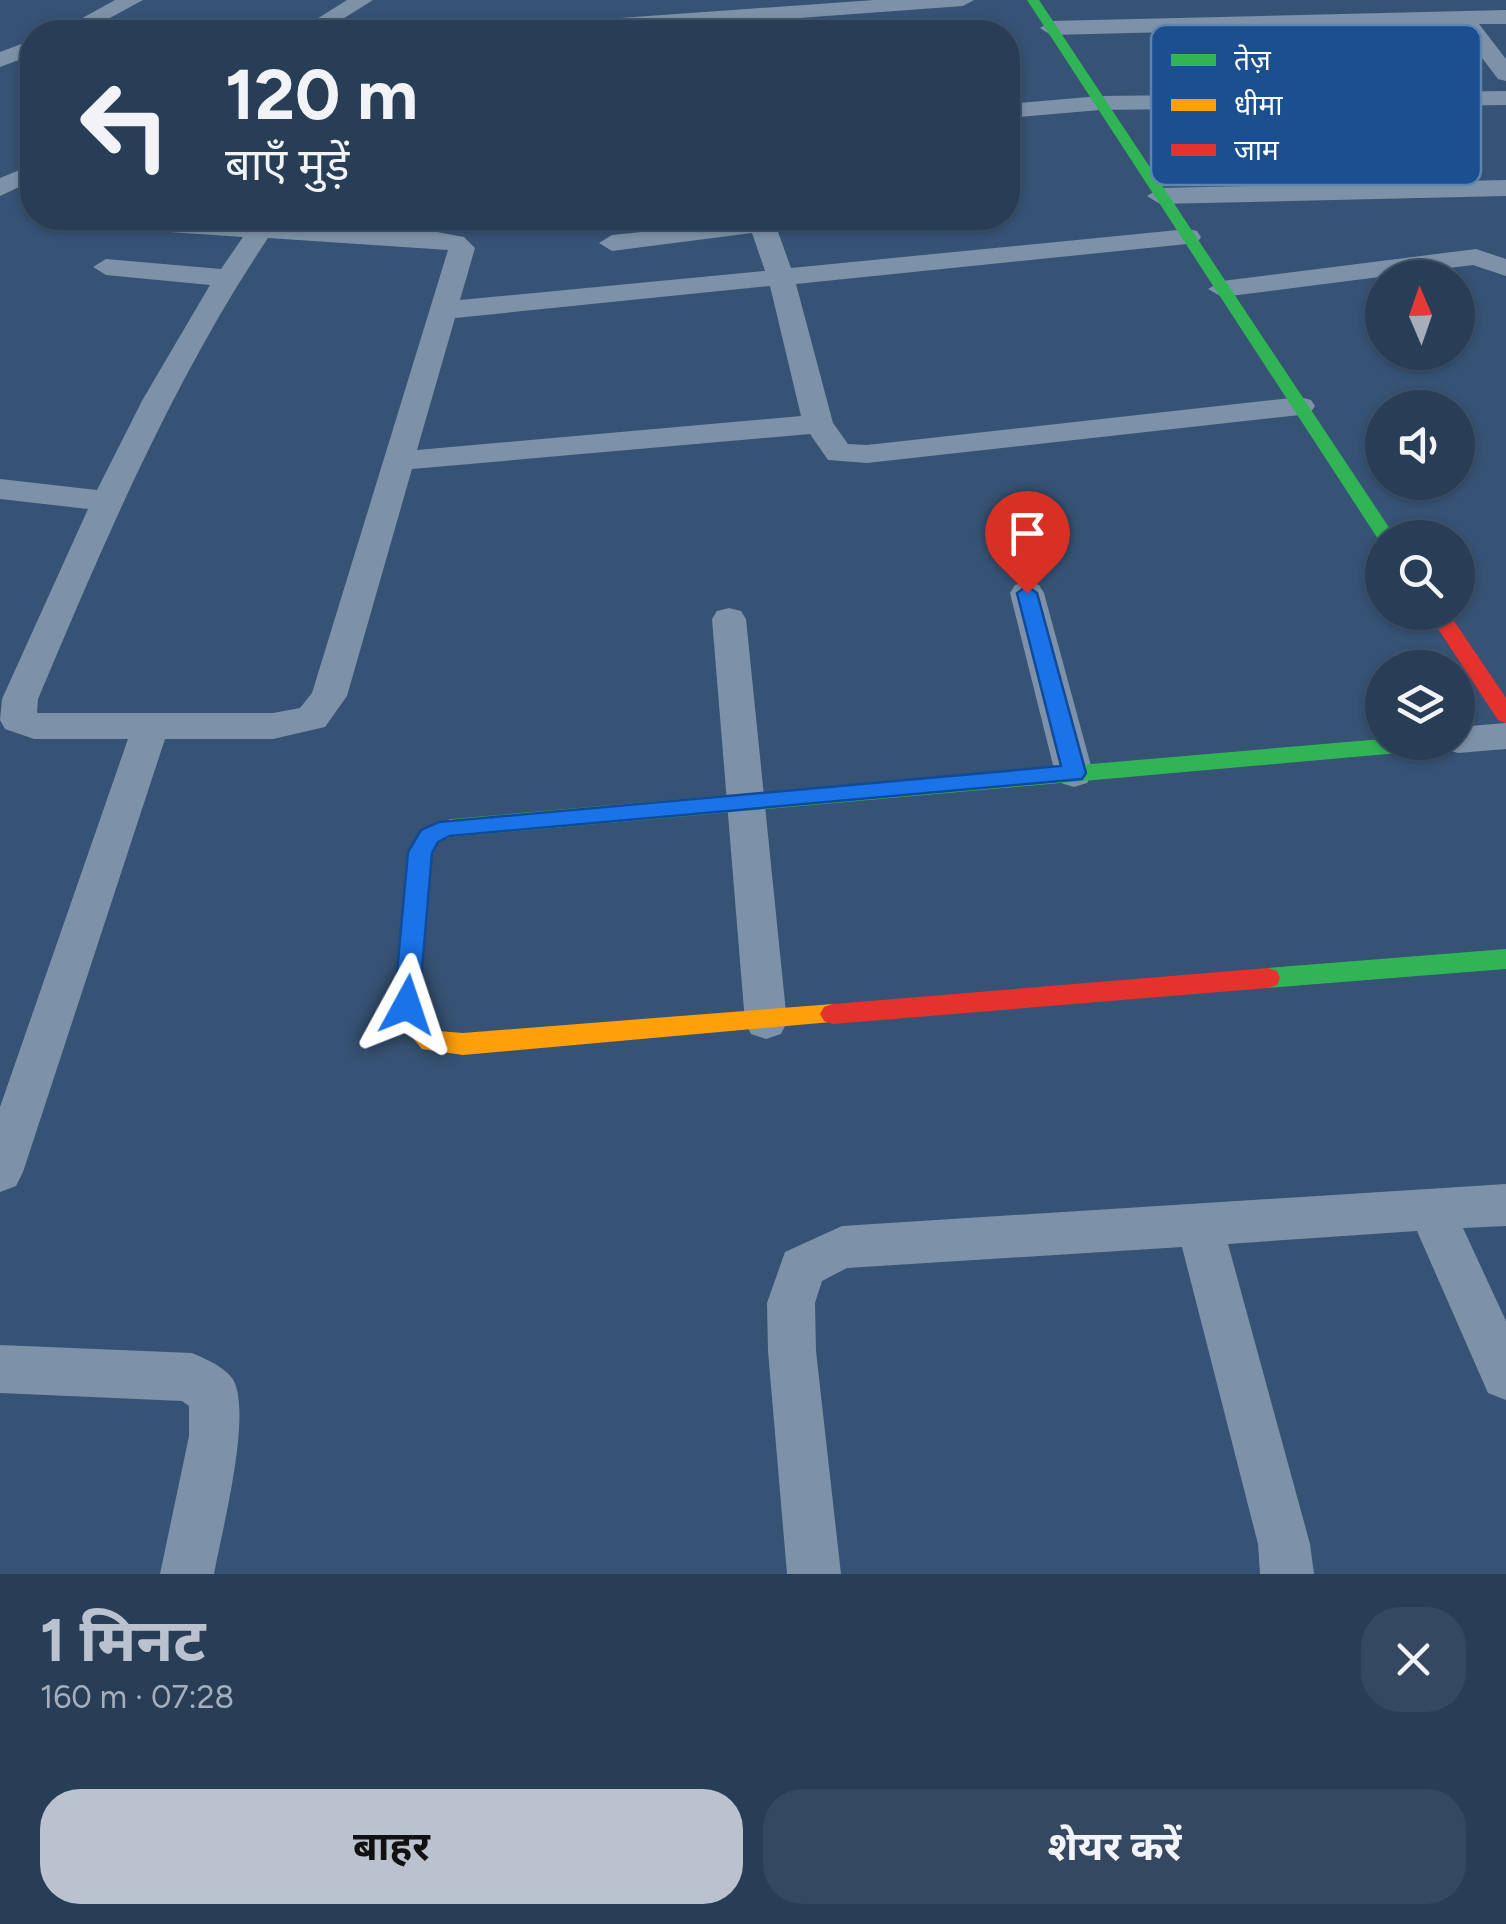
<!DOCTYPE html>
<html lang="hi">
<head>
<meta charset="utf-8">
<style>
	body { margin:0; font-family:Figtree,"Noto Sans Devanagari",sans-serif; background:#344961; color:#f1f3f6; height:100vh; display:flex; flex-direction:column; font-size:38px; white-space:nowrap }
	* { box-sizing:border-box; margin:0 }
	p { font-size:32px; color:#a5aeba }
	.icon { flex:none; width:55px; height:55px; fill:none; stroke:currentColor; stroke-width:2; stroke-linecap:round; stroke-linejoin:round }
	.map { position:relative; height:1574px; overflow:hidden }
	.drawer { display:flex; flex-direction:column; background:#283e57; flex:1 }
	.drawer>* { flex:none }
	.guide { position:absolute; left:20px; top:20px; width:1000px; height:210px; border-radius:40px; box-shadow:0 2px 8px #0004,0 0 0 2px #44576d; background:#283e57; color:#f1f3f6; overflow:hidden }
	.needle { width:65px; rotate:358deg }
	.tools { position:absolute; left:1365px; top:260px; display:grid; gap:20px }
	.tools a { display:grid; place-items:center; width:110px; height:110px; border-radius:50%; background:#283e57; box-shadow:0 2px 8px #0004,0 0 0 2px #44576d; font-size:50px }
	.pin { position:absolute; display:grid; place-items:center; width:85px; height:85px; color:#fff; margin:-102px -42px; border-radius:50% 50% 50% 0; rotate:-45deg; box-shadow:0 0 10px #0007 }
	.pin .icon { rotate:45deg }
	.me { position:absolute; width:110px; margin:-55px; rotate:5deg; stroke-linejoin:round; filter:drop-shadow(0 0 8px #0008) }
	.turn { display:flex; align-items:center; gap:35px; height:210px; padding:0 40px; font-size:45px }
	.turn .icon { width:130px; height:130px; stroke-width:2.5 }
	.turn b { display:block; font-size:70px; line-height:85px }
	.round { display:grid; place-items:center; flex:none; width:105px; height:105px; border-radius:40px; background:#344961 }
	.head { display:flex; align-items:center; justify-content:space-between; height:170px; padding:0 40px }
	h1 { font-size:60px; font-weight:700; line-height:75px; color:#b9c2ce }
	.button { display:flex; gap:20px; margin-top:auto; padding:20px 40px }
	.button a { flex:1; height:115px; border-radius:40px; background:#b9c2ce; color:#111; font-size:40px; font-weight:700; line-height:115px; text-align:center }
	.button a+a { background:#344961; color:#f1f3f6 }
	.map>svg:first-child { display:block }
</style>
</head>
<body>
<div class="map">
<svg width="1506" height="1574" viewBox="0 0 1506 1574">
	<rect width="100%" height="100%" fill="#365274"/>
	<g fill="none" stroke-linecap="round" stroke-linejoin="round">
		<g fill="#7d92a8" fill-rule="evenodd">
			<polygon points="115,0 143,0 84,32 57,32"/>
			<polygon points="347,0 373,0 322,32 296,32"/>
			<polygon points="874,0 974,0 963,6 606,32 511,32 522,25"/>
			<polygon points="1506,10 1506,24 1479,24 1506,59 1506,81 1498,79 1457,25 1051,35 1040,28 1051,21"/>
			<polygon points="32,40 32,55 0,67 0,52"/>
			<polygon points="1506,91 1506,105 1100,110 1008,118 1008,104 1100,96"/>
			<polygon points="32,165 32,181 0,196 0,178"/>
			<polygon points="1506,180 1506,196 1160,204 1147,196 1160,188"/>
			<path d="M178,218L432,231L464,237L475,248L460,300L765,271L752,233L612,251L599,243L612,235L773,218L791,268L1188,229L1197,231L1201,237L1197,243L796,284L833,423L848,444L867,445L1300,397L1311,400L1315,406L1311,412L1300,415L867,463L828,460L810,434L412,469L347,696L325,727L273,739H165L23,1172L16,1186L0,1192V1107L128,739H34L5,729L0,720L2,699L88,509L0,499V479L97,490L143,399L210,285L106,275L93,267L106,259L221,269L243,237L169,232L165,226L169,220ZM268,238L448,250L312,693L300,708L273,713H37L38,699C105,540 172,382 268,238ZM770,286L801,416L417,450L455,318Z"/>
			<polygon points="1476,249 1506,259 1506,276 1473,265 1222,297 1208,289 1222,281"/>
			<polygon points="1027,582 1039,585 1044,593 1093,773 1087,783 1074,787 1061,783 1055,773 1010,593 1015,585"/>
			<polygon points="729,608 741,611 746,619 787,1022 781,1034 766,1039 751,1034 745,1022 712,619 717,611"/>
			<polygon points="1506,723 1506,749 1458,753 1445,749 1441,742 1458,742 1458,727"/>
			<polygon points="1506,1184 1506,1226 1463,1228 1506,1321 1506,1400 1488,1393 1417,1231 1228,1244 1310,1544 1314,1574 1260,1574 1258,1544 1182,1247 847,1268 822,1281 815,1303 816,1351 841,1574 787,1574 768,1351 767,1303 785,1252 842,1226"/>
			<path d="M0,1345L192,1353C206,1359 223,1366 232,1378C254,1409 221,1535 214,1574H160L189,1436V1406L182,1401L0,1393Z"/>
		</g>
		<g fill="#30b455" fill-rule="evenodd">
			<polygon points="1027,0 1039,0 1396,538 1382,538 1380,542"/>
			<polygon points="1382,739 1382,742 1444,742 1433,750 451,837 443,834 439,828 443,822 451,819"/>
			<polygon points="1506,949 1506,969 1268,988 1259,985 1256,978 1259,971 1268,968"/>
		</g>
		<polygon fill="#ff9f0a" fill-rule="evenodd" points="451,819 459,822 463,828 459,834 437,842 432,853 420,1005 438,1031 463,1033 833,1004 842,1007 846,1014 842,1021 463,1055 422,1049 406,1030 394,1005 408,853 421,830"/>
		<g fill="#e5322d" fill-rule="evenodd">
			<polygon points="1427,612 1448,612 1506,698 1506,723 1498,720"/>
			<polygon points="1268,968 1277,971 1280,978 1277,985 1268,988 833,1024 824,1021 820,1014 824,1007 833,1004"/>
		</g>
	</g>
	<polygon fill="#1a73e8" stroke="#114b97" stroke-width="2.5" points="1027,586 1037,593 1086,773 1082,779 450,836 438,842 432,853 419,1005 416,1012 407,1015 398,1012 394,1005 408,852 421,830 439,822 1061,766 1017,593"/>
	<rect x="1151" y="25" width="330" height="160" rx="15" fill="#1b4f8f" stroke="#5f84b1" stroke-width="2.5"/>
	<rect x="1171" y="54" width="45" height="12" fill="#30b455"/>
	<rect x="1171" y="99" width="45" height="12" fill="#ff9f0a"/>
	<rect x="1171" y="144" width="45" height="12" fill="#e5322d"/>
	<g font-size="28" fill="#fff">
		<text x="1234" y="70">तेज़</text>
		<text x="1234" y="115">धीमा</text>
		<text x="1234" y="160">जाम</text>
	</g>
</svg>
<div class="tools">
<a><svg class="needle" viewBox="-14 -14 28 28"><path d="M0-13l5 13h-10z" fill="#e53935"/><path d="M0 13l5-13h-10z" fill="#a5aeba"/></svg></a>
<a><svg class="icon" aria-label="sound" viewBox="0 0 24 24"><path d="M4 9h4l5-4v14l-5-4H4zM17 9q2 3 0 6"/></svg></a>
<a><svg class="icon" aria-label="search" viewBox="0 0 24 24"><circle cx="10" cy="10" r="6"/><path d="M15 15l6 6"/></svg></a>
<a><svg class="icon" aria-label="layers" viewBox="0 0 24 24"><path d="M12 4l9 5-9 5-9-5zM3 14l9 5 9-5"/></svg></a>
</div>
<div class="pin" style="left:1027px;top:593px;background:#d93025"><svg class="icon" aria-label="arrive" viewBox="0 0 24 24"><path d="M6 21V4h12l-3 4 3 4H6"/></svg></div>
<svg class="me" style="left:407px;top:1005px" viewBox="-20 -20 40 40"><path d="M0-17L14 15 0 8-14 15z" fill="#1a73e8" stroke="#fff" stroke-width="4"/></svg>
<div class="guide">
<div class="turn"><svg class="icon" aria-label="left" viewBox="0 0 24 24"><path d="M17 20v-9H6M10 6l-5 5 5 5"/></svg><div><b>120 m</b>बाएँ मुड़ें</div></div>
</div>
</div>
<section class="drawer">
<div class="head"><div><h1>1 मिनट</h1><p>160 m · 07:28</p></div><a class="round"><svg class="icon" aria-label="close" viewBox="0 0 24 24"><path d="M6 6l12 12M18 6L6 18"/></svg></a></div>
<div class="button"><a>बाहर</a><a>शेयर करें</a></div>
</section>
</body>
</html>
